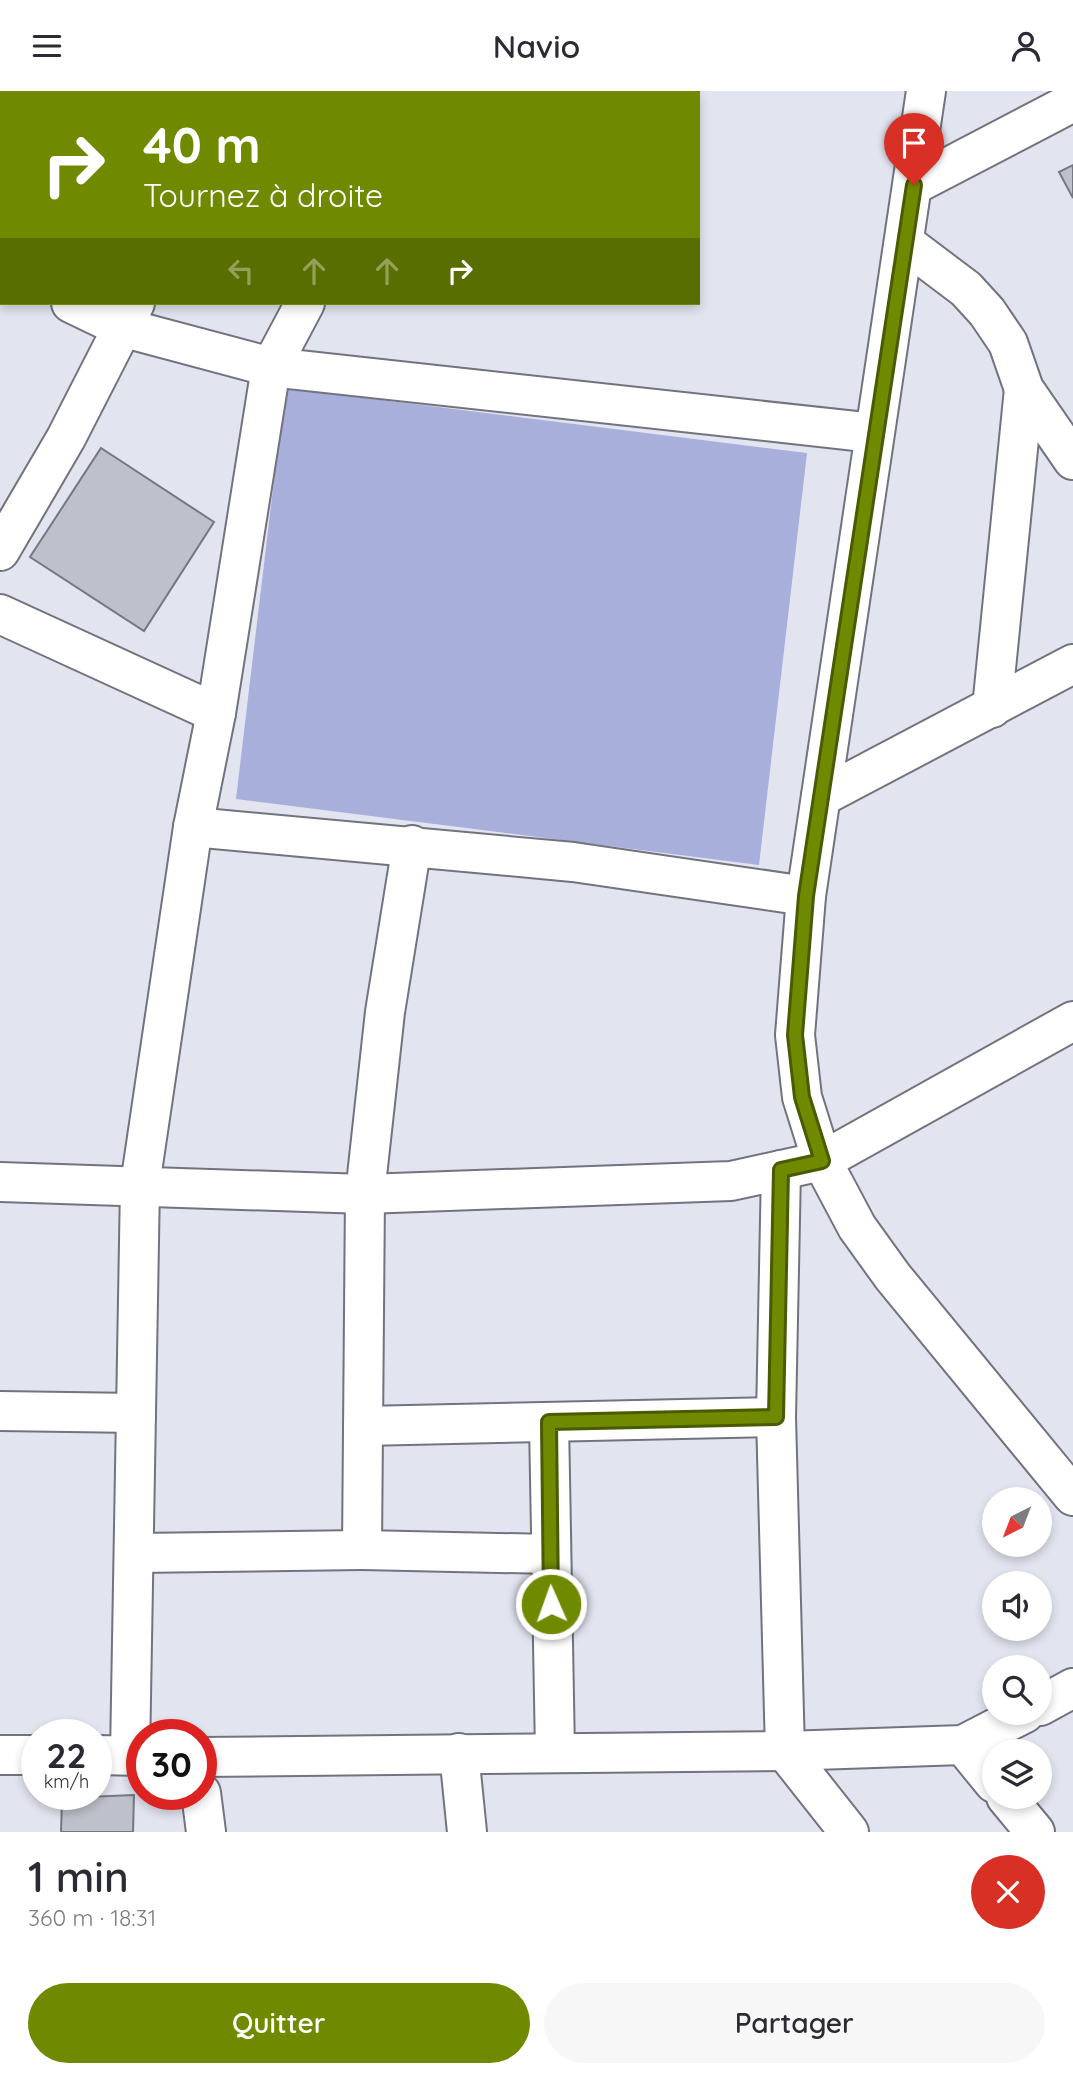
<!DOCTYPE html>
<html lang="fr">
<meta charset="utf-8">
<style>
:root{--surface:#fff;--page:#f7f7f7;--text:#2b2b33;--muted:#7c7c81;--accent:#708a00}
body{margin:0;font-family:Quicksand,sans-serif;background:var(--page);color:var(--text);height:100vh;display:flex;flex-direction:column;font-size:26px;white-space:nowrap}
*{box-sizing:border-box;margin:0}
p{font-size:23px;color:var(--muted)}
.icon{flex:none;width:38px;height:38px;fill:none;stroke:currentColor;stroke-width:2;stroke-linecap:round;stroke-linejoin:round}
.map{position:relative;height:1741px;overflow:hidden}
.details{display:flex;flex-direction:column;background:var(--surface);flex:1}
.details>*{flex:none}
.banner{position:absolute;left:0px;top:0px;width:700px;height:214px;box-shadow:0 4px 10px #0003;background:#708a00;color:#fff;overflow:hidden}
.needle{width:46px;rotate:222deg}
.buttons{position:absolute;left:982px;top:1396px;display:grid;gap:14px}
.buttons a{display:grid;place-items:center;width:70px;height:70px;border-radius:50%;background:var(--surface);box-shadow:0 4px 10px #0003;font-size:35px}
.speed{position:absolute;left:21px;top:1628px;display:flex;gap:14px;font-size:35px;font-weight:700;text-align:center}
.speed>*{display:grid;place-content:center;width:91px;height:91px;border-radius:50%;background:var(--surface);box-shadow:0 4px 10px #0003;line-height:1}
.speed small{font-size:18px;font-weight:400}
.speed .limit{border:10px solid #d22;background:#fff;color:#111}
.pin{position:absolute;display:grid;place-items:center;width:60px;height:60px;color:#fff;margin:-72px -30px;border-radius:50% 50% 50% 0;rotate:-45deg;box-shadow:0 0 7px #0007}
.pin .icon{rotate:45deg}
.me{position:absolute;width:77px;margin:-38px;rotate:358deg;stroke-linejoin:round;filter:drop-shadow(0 0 5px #0008)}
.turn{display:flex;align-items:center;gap:24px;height:147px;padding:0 28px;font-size:32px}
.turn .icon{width:91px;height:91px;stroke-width:2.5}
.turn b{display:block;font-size:49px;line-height:60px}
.lanes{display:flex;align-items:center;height:66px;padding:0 28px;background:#0003;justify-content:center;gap:35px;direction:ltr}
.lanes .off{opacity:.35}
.round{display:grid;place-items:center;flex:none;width:74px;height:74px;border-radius:37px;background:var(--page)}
.headline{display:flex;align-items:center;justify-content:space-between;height:119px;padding:0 28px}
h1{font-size:42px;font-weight:600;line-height:52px}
.primary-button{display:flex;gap:14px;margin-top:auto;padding:14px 28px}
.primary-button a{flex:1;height:80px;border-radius:42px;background:var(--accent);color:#fff;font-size:28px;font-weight:600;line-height:80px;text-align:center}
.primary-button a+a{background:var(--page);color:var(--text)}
header{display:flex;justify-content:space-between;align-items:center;height:91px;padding:0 28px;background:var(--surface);font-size:32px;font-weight:600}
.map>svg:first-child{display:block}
</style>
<header><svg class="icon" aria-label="menu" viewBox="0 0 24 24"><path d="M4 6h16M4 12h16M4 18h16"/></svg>Navio<svg class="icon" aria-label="person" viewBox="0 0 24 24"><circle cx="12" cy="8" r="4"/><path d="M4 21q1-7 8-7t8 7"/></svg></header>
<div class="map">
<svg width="1073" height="1741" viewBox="0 0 1073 1741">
<rect width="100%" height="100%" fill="#e2e4f0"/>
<polygon fill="#a7afda" points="285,297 807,362 759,774 236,708"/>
<g fill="#bec0cb" stroke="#757782" stroke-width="2">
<polygon points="0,68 2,69 0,133"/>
<polygon points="1073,74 1073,107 1059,81"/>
<polygon points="101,357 214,431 144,540 30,466"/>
<polygon points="134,1704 133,1741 61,1741 62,1707"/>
</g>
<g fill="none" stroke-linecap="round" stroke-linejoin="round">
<g stroke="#71737e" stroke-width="42">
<g id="minor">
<polyline points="253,2 254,0"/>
<polyline points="417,2 418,0"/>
<polyline points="914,94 1073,11"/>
<polyline points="905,152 966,198 987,221 1008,252 1024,298 1073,369"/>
<polyline points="0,177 2,178"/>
<polyline points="71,212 121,236 271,276 874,342"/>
<polyline points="0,460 66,347 135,212"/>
<polyline points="0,523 216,622"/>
<polyline points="992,617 1024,298"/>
<polyline points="821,706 1073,573"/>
<polyline points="193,736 573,771 806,805"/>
<polyline points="412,754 385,921 365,1103 362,1459 550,1463"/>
<polyline points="781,1079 776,1326 785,1660 849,1741"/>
<polyline points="0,1320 136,1322"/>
<polyline points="549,1331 555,1662"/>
<polyline points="363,1335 776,1326"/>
<polyline points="134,1462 362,1459"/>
<polyline points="1040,1615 1073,1597"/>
<polyline points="963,1654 994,1692"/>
<polyline points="459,1662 467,1741"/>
<polyline points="0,1664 37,1664"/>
<polyline points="96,1664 142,1665"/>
<polyline points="130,1664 140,1094 193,736 216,622 271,276 305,212"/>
<polyline points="201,1666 785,1660 963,1654 1025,1622"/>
<polyline points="201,1702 206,1741"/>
<polyline points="1006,1706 1035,1741"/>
</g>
</g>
<g stroke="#71737e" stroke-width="42">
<g id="major">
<polyline points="926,0 806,805 795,944 802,1006 822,1070 857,1136 893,1186 1073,1405"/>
<polyline points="0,1091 365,1103 731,1090 822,1070 1073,930"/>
</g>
</g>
<use href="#minor" stroke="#fff" stroke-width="38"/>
<use href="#major" stroke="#fff" stroke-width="38"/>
</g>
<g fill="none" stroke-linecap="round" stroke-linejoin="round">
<g stroke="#495a00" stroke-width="18">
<polyline id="route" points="551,1513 549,1331 776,1326 781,1079 822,1070 802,1006 795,944 806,805 914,94"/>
</g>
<use href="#route" stroke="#708a00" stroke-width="12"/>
</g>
</svg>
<div class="buttons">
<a><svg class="needle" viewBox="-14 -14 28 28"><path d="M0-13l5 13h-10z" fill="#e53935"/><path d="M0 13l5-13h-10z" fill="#7c7c81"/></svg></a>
<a><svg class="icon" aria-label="sound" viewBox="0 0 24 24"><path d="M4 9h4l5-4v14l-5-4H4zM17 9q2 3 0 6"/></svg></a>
<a><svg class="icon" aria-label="search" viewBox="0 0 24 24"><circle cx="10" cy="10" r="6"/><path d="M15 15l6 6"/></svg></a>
<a><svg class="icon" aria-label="layers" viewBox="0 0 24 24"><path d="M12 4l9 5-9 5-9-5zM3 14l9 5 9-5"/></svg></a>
</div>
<div class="speed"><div>22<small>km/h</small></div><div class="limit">30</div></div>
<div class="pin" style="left:914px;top:94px;background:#d93025"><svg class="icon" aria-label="arrive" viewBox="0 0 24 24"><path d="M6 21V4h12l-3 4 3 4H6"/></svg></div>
<svg class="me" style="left:551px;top:1513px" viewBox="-20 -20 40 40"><circle r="17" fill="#708a00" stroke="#fff" stroke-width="3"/><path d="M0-11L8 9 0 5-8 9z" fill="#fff"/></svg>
<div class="banner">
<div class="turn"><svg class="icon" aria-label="right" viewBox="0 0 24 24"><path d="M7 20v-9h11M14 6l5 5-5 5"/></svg><div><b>40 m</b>Tournez à droite</div></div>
<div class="lanes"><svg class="icon off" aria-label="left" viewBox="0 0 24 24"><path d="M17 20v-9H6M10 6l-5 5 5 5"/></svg><svg class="icon off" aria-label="ahead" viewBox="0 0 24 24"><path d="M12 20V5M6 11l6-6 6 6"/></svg><svg class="icon off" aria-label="ahead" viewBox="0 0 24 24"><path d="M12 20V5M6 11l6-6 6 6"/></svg><svg class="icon" aria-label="right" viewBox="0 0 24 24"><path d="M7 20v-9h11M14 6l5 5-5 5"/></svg></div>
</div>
</div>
<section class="details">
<div class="headline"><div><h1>1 min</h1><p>360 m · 18:31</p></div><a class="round" style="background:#d93025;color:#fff"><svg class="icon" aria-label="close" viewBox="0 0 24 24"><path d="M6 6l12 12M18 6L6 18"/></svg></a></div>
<div class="primary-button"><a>Quitter</a><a>Partager</a></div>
</section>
